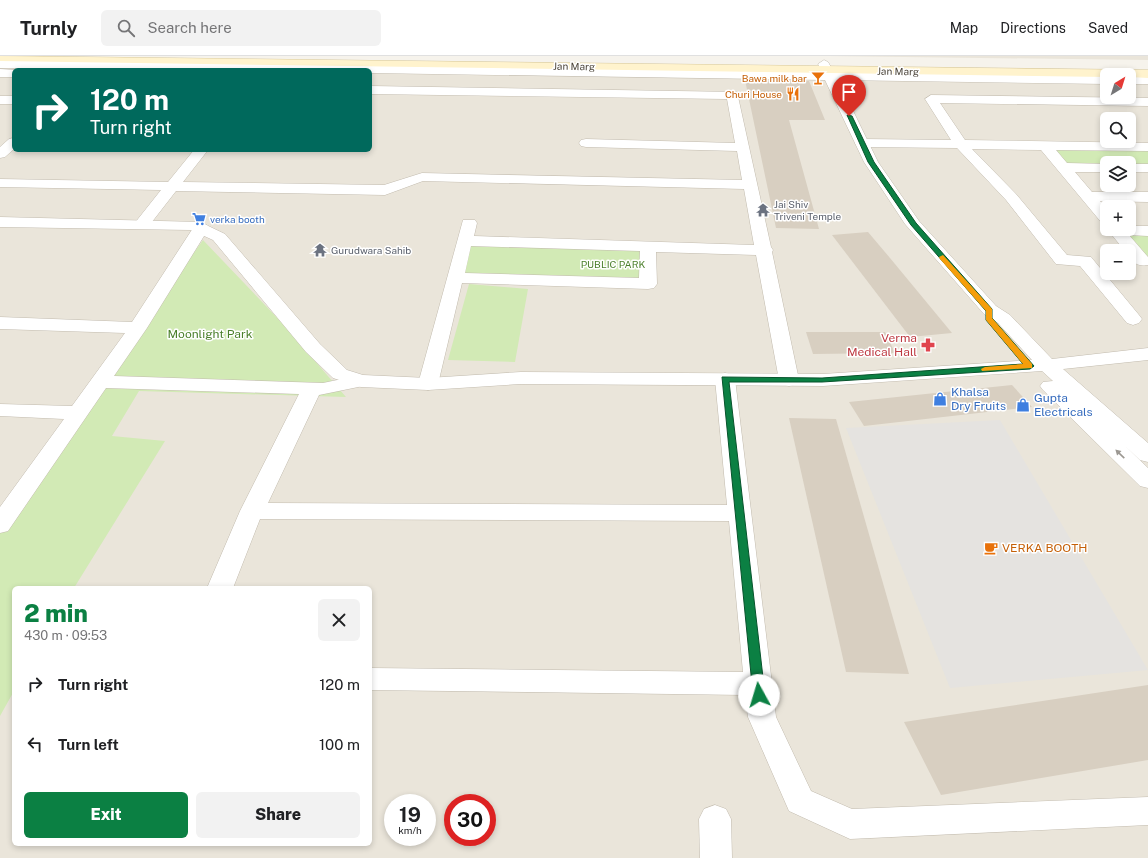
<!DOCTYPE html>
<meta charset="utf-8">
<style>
:root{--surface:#fff;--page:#f2f2f2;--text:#202124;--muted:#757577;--line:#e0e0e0;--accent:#0b8043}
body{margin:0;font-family:"Public Sans",sans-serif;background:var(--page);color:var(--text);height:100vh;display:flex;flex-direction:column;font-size:15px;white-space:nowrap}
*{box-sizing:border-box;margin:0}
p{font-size:13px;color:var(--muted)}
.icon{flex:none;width:22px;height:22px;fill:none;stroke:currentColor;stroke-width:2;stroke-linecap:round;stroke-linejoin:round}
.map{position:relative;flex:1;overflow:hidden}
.sheet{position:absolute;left:12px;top:530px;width:360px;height:260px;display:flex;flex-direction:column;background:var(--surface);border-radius:6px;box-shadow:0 2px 6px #0003}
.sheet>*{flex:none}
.top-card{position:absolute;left:12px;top:12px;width:360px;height:84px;border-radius:6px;box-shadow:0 2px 6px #0003;background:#00695c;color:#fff;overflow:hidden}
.needle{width:26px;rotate:38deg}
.controls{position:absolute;left:1100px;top:12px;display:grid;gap:8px}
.controls a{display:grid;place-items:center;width:36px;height:36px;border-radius:6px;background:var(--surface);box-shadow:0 2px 6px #0003;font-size:20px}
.speed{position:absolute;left:384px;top:738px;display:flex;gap:8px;font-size:20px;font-weight:700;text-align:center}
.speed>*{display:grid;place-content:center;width:52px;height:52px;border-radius:50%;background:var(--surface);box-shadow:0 2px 6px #0003;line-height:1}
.speed small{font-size:10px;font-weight:400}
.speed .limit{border:6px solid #d22;background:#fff;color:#111}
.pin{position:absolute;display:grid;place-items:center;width:34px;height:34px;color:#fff;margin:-41px -17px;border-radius:50% 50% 50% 0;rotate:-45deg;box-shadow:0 0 4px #0007}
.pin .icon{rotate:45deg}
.me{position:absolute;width:44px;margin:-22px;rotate:354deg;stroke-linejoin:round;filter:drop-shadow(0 0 3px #0008)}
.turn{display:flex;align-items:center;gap:14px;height:84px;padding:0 12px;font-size:18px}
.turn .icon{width:52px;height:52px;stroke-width:2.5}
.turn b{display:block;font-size:28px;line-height:34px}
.round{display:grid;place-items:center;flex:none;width:42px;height:42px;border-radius:6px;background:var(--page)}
.overview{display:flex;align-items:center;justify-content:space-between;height:68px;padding:0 12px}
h1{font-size:24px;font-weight:800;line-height:30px;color:var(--accent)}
.button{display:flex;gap:8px;margin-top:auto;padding:8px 12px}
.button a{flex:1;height:46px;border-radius:6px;background:var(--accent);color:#fff;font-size:16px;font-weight:800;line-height:46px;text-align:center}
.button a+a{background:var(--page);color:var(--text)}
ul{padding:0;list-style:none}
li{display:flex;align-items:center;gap:12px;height:60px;padding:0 12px}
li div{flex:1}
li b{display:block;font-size:15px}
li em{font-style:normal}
header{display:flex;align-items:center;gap:24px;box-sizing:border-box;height:56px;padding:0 20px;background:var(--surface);border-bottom:1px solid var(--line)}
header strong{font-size:19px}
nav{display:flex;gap:22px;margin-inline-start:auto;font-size:14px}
.search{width:280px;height:36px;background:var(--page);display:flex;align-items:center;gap:10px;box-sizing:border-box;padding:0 14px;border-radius:6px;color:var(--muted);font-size:15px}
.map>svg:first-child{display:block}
</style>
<header>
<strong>Turnly</strong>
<div class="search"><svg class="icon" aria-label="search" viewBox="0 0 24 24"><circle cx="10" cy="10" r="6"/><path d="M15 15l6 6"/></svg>Search here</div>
<nav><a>Map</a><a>Directions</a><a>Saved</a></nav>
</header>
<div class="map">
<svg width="1148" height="802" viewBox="0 0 1148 802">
<rect width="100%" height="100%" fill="#f6f3ec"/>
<g fill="#eae5da" fill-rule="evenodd">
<polygon points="828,0 1148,0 1148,4"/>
<path d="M 0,5 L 1107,23 L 1107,41 L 1129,41 L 1129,24 L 1148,24 L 1148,802 L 0,802 ZM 14,14 L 370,14 L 370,94 L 14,94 ZM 1107,63 L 1129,63 L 1129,85 L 1107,85 ZM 1107,107 L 1129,107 L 1129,129 L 1107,129 ZM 1107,151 L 1129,151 L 1129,173 L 1107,173 ZM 1107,195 L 1129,195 L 1129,217 L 1107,217 ZM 14,532 L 370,532 L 370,788 L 14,788 ZM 393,747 L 427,747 L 427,781 L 393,781 ZM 453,747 L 487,747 L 487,781 L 453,781 Z"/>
</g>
<g fill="#d2eab5">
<polygon points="1051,89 1148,90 1148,111 1129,110 1129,107 1107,107 1107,110 1068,109"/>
<polygon points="1124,177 1148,178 1148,202"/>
<polygon points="203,184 284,269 346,341 139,335 112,380 165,385 74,532 14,532 14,635 0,660 0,466"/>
<polygon points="465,185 648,191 648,228 455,222"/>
<polygon points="469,228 528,233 515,306 448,304"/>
</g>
<polygon fill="#e5e3e0" points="1000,364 1148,614 950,632 846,372"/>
<g fill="#d8cfc1">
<polygon points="745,24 809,25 825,64 789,64 819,173 776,172"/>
<polygon points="868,176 890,202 952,277 910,281 832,179"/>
<polygon points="806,276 885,276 895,297 813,298"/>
<polygon points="1012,329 1032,351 864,370 849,346"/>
<polygon points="789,362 836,363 909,618 846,616"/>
<polygon points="1148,629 1148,704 941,739 904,666"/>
</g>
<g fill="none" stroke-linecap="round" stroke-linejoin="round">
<g stroke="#c2bbae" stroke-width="1">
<g id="minor">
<polygon points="0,13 16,14 14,14 14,21 0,21"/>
<path d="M 370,30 L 737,36 L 771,191 L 773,194 L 772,196 L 799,324 L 796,328 L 789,330 L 782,328 L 779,324 L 756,199 L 656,196 L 657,228 L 654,232 L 648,233 L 462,227 L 438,328 L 435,332 L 428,334 L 421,332 L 418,328 L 463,164 L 475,164 L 477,167 L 474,180 L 754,189 L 744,133 L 423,125 L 385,139 L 176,135 L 148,171 L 136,171 L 134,168 L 161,134 L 0,131 L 0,123 L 168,126 L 194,94 L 208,94 L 183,126 L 384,129 L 422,117 L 742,124 L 737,95 L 586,91 L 581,90 L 579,87 L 581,84 L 586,83 L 735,87 L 727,43 L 370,38 ZM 471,190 L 640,195 L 639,222 L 465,217 Z"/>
<polygon points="931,39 1148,42 1148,50 940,47 965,84 1148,87 1148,95 1056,94 1067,107 1107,108 1107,116 1075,116 1092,136 1148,136 1148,146 1100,145 1107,153 1107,168 1101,166 1041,94 972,93 1016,138 1067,199 1091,201 1139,259 1142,263 1139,267 1133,269 1127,267 1080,210 1056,208 1006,144 957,92 862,91 857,90 855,87 857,84 862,83 951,84 925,43"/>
<rect x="0" y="40" width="14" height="8"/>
<polygon points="14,82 14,93 5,101 0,102 0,91 9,83"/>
<rect x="1129" y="108" width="19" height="8"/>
<polygon points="201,167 207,169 209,172 147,272 114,320 323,327 361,319 368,321 371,325 368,329 319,339 268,447 727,449 715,323 718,319 725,317 732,319 735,323 776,661 811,735 852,753 1148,741 1148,769 850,783 789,755 748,661 745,639 370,634 370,612 743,616 729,465 260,463 233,532 207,532 240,455 299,338 106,332 8,475 0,477 0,451 64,363 0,360 0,348 72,350 125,277 0,273 0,261 132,266 195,169"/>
<path d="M 1129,170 L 1148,170 L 1148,180 L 1129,179 L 1148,201 L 1148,209 C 1138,211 1129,206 1129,195 L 1125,195 L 1107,173 L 1129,173 Z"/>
<polygon points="715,749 726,753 731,763 732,802 700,802 699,763 704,753"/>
</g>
</g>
<g stroke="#c2bbae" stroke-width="1">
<g id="tertiary">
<polygon points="0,4 822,16 818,8 824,4 828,6 834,16 1107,20 1107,28 838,24 878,106 919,165 996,250 1010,259 1052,303 1148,292 1148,304 1063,313 1148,387 1148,406 1140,404 1123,388 1148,412 1148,432 1140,430 1043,334 1040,330 1043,326 1053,325 1042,315 823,330 521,328 428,334 361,331 333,322 306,296 213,184 191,174 0,171 0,161 200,166 225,178 320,288 347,314 363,319 428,322 521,316 823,318 1032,304 998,267 984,258 905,168 864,106 825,24 370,17 370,14 0,12"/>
<rect x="1129" y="20" width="19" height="8"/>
</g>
</g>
<g stroke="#d6c79b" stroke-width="1">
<polygon id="secondary" points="0,0 1148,14 1148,22 1129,21 1129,19 1107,19 1107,21 0,5"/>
</g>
<use href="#minor" fill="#fff" fill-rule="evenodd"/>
<use href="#tertiary" fill="#fff" fill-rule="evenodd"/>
<use href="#secondary" fill="#fff3cd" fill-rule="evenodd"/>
</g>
<defs><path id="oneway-solid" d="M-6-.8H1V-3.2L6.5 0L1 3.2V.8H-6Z"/></defs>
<use fill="#9c9892" href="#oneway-solid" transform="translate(1120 398) rotate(-136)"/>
<polygon fill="#0b8043" stroke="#07532c" points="847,59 852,60 874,106 916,167 992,253 992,262 1034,310 1030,313 822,326 729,326 765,639 763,643 759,644 755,643 753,639 722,321 822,322 1023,308 986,264 986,255 911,169 868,106"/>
<polygon fill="#f59e0b" points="943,199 992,253 992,262 1032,308 1032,312 982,315 981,313 985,311 1023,308 986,264 986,255 940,203 939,201"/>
<defs>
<g id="bar-bare" transform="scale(1.08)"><path d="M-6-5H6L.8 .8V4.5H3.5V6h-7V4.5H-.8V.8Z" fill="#e8710a" stroke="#fff" stroke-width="2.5" paint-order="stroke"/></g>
<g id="restaurant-bare" transform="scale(1.08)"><path d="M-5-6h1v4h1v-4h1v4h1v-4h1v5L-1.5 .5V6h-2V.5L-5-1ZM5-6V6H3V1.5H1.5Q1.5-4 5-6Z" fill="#e8710a" stroke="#fff" stroke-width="2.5" paint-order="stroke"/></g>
<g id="temple-bare" transform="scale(1.08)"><path d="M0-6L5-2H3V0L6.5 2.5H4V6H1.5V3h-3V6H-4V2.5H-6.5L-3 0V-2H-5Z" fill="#6b7280" stroke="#fff" stroke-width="2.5" paint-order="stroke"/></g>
<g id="supermarket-bare" transform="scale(1.08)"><path d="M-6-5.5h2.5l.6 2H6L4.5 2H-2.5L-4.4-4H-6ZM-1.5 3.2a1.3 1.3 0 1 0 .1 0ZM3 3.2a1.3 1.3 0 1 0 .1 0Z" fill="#3f7fe0" stroke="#fff" stroke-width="2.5" paint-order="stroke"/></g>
<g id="pharmacy-bare" transform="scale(1.08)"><path d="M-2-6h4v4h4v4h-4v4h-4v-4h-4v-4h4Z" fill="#e0444e" stroke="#fff" stroke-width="2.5" paint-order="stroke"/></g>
<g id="shop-bare" transform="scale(1.08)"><path d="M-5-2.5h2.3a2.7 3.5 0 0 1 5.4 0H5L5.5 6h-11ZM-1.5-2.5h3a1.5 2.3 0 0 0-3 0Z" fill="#3f7fe0" stroke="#fff" stroke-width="2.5" paint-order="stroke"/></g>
<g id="cafe-bare" transform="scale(1.08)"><path d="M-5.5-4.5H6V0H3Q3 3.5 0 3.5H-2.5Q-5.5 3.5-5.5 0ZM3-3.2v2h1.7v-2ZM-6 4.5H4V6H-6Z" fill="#e8710a" stroke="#fff" stroke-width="2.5" paint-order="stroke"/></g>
</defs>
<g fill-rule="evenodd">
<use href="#bar-bare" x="818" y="22"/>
<use href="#restaurant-bare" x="793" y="38"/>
<use href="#temple-bare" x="763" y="154"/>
<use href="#supermarket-bare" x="199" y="163"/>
<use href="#temple-bare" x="320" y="194"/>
<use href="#pharmacy-bare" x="928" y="289"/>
<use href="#shop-bare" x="940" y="343"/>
<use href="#shop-bare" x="1023" y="349"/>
<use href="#cafe-bare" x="991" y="492"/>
</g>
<g text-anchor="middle" stroke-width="3" stroke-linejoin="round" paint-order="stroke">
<g font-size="10" fill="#4b4439" stroke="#fff">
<text transform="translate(574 10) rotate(1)" y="4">Jan Marg</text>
<text transform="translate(898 15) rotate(1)" y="4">Jan Marg</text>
</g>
<g font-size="10" fill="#c56008" stroke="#fff" text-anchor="end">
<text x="807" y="26">Bawa milk bar</text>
<text x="782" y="42">Churi House</text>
</g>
<g font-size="10" fill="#5b616d" stroke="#fff" text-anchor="start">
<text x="774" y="152">Jai Shiv<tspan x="774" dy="12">Triveni Temple</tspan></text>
<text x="331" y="198">Gurudwara Sahib</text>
</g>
<g font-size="10" fill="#366cbe" stroke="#fff" text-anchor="start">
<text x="210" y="167">verka booth</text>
</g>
<g font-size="10" fill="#4a7f2a" stroke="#fff">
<text x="613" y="212">PUBLIC PARK</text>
</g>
<g font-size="12" fill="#4a7f2a" stroke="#fff">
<text x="210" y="282">Moonlight Park</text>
</g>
<g font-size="12" fill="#be3a42" stroke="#fff" text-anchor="end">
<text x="917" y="286">Verma<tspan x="917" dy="14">Medical Hall</tspan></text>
</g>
<g font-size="12" fill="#366cbe" stroke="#fff" text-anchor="start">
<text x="951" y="340">Khalsa<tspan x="951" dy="14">Dry Fruits</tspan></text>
<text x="1034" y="346">Gupta<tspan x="1034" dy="14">Electricals</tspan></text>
</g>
<g font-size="12" fill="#c56008" stroke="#fff" text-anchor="start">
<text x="1002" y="496">VERKA BOOTH</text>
</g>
</g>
</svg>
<div class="controls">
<a><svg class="needle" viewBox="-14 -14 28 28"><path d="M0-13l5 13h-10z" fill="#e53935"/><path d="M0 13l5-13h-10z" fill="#757577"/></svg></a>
<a><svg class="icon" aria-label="search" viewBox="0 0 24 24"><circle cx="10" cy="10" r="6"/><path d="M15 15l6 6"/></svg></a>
<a><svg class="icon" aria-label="layers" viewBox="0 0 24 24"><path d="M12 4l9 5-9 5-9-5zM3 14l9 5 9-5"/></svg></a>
<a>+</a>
<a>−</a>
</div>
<div class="speed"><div>19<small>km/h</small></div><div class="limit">30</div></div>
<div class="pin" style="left:849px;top:60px;background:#d93025"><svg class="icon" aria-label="arrive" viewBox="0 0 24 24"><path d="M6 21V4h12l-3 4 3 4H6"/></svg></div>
<svg class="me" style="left:759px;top:639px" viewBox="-20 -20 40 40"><circle r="19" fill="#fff"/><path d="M0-13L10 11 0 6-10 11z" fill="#0b8043"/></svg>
<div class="top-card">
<div class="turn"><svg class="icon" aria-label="right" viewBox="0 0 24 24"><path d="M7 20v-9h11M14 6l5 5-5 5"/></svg><div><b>120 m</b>Turn right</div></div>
</div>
<section class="sheet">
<div class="overview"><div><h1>2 min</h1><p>430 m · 09:53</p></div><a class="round"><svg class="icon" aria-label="close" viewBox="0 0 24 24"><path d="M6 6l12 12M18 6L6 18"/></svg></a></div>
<ul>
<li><svg class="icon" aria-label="right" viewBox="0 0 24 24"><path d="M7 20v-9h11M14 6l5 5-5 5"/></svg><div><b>Turn right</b></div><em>120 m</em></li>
<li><svg class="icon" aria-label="left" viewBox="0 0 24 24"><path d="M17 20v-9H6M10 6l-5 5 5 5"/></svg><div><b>Turn left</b></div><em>100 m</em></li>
</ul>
<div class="button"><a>Exit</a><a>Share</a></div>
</section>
</div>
